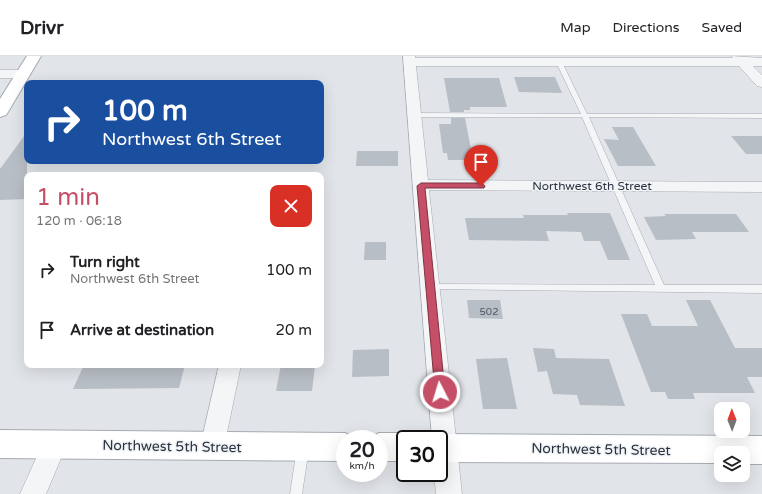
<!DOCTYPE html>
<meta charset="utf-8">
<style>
:root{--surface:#fff;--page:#f6f6f6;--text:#202124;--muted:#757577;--line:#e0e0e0;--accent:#c44f67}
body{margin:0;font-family:"Varela Round",sans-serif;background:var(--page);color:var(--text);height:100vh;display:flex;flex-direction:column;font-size:15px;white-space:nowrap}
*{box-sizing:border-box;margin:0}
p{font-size:13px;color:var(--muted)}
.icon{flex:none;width:22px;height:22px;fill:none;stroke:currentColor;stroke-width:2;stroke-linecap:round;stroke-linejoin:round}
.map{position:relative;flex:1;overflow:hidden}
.panel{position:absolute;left:24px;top:116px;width:300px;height:196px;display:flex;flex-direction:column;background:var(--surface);border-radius:8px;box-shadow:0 4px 16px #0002}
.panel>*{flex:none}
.top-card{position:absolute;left:24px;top:24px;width:300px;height:84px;border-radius:8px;box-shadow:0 4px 16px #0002;background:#1a4fa0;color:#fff;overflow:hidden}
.needle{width:26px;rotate:359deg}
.buttons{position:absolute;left:714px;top:346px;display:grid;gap:8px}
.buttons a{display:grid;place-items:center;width:36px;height:36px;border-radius:8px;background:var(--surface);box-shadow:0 4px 16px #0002;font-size:20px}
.speed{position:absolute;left:336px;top:374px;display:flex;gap:8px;font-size:20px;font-weight:700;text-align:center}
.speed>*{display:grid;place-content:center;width:52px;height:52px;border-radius:50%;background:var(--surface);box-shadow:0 4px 16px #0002;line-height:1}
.speed small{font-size:10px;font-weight:400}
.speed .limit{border:2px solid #111;border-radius:6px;background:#fff;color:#111}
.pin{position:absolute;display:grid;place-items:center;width:34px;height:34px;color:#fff;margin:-41px -17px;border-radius:50% 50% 50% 0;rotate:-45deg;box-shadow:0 0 4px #0007}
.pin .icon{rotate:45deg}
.me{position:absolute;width:44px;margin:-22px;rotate:355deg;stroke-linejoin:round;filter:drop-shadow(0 0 3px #0008)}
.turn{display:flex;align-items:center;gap:14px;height:84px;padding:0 12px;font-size:18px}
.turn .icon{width:52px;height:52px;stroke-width:2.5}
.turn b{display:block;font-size:28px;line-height:34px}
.round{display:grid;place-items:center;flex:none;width:42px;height:42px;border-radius:8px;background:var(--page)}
.overview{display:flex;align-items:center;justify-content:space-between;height:68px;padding:0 12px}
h1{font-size:24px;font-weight:600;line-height:30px;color:var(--accent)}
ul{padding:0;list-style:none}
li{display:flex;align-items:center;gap:12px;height:60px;padding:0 12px}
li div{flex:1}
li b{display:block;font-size:15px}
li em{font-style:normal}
header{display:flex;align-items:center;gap:24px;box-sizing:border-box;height:56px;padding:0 20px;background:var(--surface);border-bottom:1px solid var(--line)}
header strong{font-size:19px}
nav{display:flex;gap:22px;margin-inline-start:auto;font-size:14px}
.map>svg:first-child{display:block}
</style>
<header>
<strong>Drivr</strong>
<nav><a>Map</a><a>Directions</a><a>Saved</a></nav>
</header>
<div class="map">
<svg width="762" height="438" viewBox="0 0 762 438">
<rect width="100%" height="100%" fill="#e1e4e8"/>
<g fill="#b8bec5">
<polygon points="514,21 555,21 562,37 519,36"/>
<polygon points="444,22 499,22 507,51 470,51 470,54 464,54 464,56 450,56"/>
<polygon points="451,62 465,62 473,104 448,104 447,97 443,97 439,68 451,68"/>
<polygon points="612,71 633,71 656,110 618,110 604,83 619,84"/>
<polygon points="27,76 27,143 0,144 0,113"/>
<polygon points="731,80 762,80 762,98 746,98"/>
<polygon points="357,95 398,95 398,110 356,110"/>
<polygon points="567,157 610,157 630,204 608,204 600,185 584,185 581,176 546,175 549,185 469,184 465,162 524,162 523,159 568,159"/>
<polygon points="664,158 736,158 749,176 692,176 696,183 656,184 644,161 666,160"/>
<polygon points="365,186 386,186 386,204 364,204"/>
<polygon points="467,244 500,244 503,263 469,262"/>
<polygon points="686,244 710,244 735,292 762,292 762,321 747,321 755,337 693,337 695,343 668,343 665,336 651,336 621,258 647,258 652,270 698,270"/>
<polygon points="533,292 554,293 556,302 609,303 625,350 580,349 577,339 553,338 547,315 538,316"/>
<polygon points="389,293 389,320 352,321 353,294"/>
<polygon points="507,302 517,353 483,353 476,303"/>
<polygon points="84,309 185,309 179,332 73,333"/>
<polygon points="281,309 315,309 312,335 276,335"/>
</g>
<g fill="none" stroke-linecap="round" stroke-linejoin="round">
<g stroke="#a6abb2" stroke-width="1">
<g id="lane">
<polygon points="559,4 562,6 587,58 762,58 762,62 589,61 664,229 762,229 762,237 427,233 425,231 427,229 430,228 655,229 582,61 414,61 411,59 414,57 581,58 556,6"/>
<polygon points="303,386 307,388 309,392 302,438 290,438 297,392 299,388"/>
</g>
</g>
<g stroke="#a6abb2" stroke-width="1">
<g id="street">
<polygon points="403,0 415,0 415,2 733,2 731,0 762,2 762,10 753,10 762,19 762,31 757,30 739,10 416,10 428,124 762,126 762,136 429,134 462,438 436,438 434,417 439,417 439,383 432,383"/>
<polygon points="0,14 24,14 30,18 24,22 0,22"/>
<polygon points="219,309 241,309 224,391 221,399 212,403 203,399 200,391"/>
<polygon points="55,376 64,380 67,388 46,438 20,438 46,380"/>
</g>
</g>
<g stroke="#a6abb2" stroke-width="2">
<g id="secondary">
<polygon points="27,0 41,0 8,56 6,59 0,61 0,43"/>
<polygon points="0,374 345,377 356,383 345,383 345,405 0,402"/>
<polygon points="379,377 405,377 415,381 416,383 405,383 405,405 379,405 379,383 368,383"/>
<polygon points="439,378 762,380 762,408 743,408 743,397 721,397 721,407 439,406 439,383 429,383"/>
</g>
</g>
<use href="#lane" fill="#f3f5f7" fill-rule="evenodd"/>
<use href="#street" fill="#f3f5f7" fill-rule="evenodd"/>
<use href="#secondary" fill="#fff" fill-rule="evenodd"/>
</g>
<polygon fill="#c44f67" stroke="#7f3343" points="481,127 485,130 484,132 425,132 445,336 444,339 440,341 436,339 435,336 417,130 421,127"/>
<g text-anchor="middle" stroke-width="3" stroke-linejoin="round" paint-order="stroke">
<g font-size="10" fill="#4e5660">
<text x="489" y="259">502</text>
</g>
<g font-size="12" fill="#2a333f" stroke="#f0f3f6">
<text x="592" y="134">Northwest 6th Street</text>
</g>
<g font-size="14" fill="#2a333f" stroke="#f0f3f6">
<text transform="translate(172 390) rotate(1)" y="5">Northwest 5th Street</text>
<text transform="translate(601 393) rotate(1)" y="5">Northwest 5th Street</text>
</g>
</g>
</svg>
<div class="buttons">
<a><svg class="needle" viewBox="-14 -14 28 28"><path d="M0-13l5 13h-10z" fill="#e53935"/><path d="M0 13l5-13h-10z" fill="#757577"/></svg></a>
<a><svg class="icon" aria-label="layers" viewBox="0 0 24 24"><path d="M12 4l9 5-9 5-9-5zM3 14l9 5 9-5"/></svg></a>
</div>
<div class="speed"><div>20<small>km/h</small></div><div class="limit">30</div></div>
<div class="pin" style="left:481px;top:130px;background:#d93025"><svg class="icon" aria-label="arrive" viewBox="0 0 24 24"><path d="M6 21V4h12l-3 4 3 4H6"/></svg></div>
<svg class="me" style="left:440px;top:336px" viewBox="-20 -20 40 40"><circle r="17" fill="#c44f67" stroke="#fff" stroke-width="3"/><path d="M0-11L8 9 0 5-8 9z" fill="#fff"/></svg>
<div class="top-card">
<div class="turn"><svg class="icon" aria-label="right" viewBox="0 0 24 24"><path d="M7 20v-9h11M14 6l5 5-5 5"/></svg><div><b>100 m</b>Northwest 6th Street</div></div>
</div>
<section class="panel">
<div class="overview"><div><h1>1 min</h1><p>120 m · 06:18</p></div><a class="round" style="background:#d93025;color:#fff"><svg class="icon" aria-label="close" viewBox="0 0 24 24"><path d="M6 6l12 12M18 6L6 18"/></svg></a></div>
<ul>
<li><svg class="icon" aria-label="right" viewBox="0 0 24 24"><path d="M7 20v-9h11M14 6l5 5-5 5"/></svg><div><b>Turn right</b><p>Northwest 6th Street</p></div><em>100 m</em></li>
<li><svg class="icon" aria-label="arrive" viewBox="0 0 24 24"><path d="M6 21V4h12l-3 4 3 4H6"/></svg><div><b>Arrive at destination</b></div><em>20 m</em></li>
</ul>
</section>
</div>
